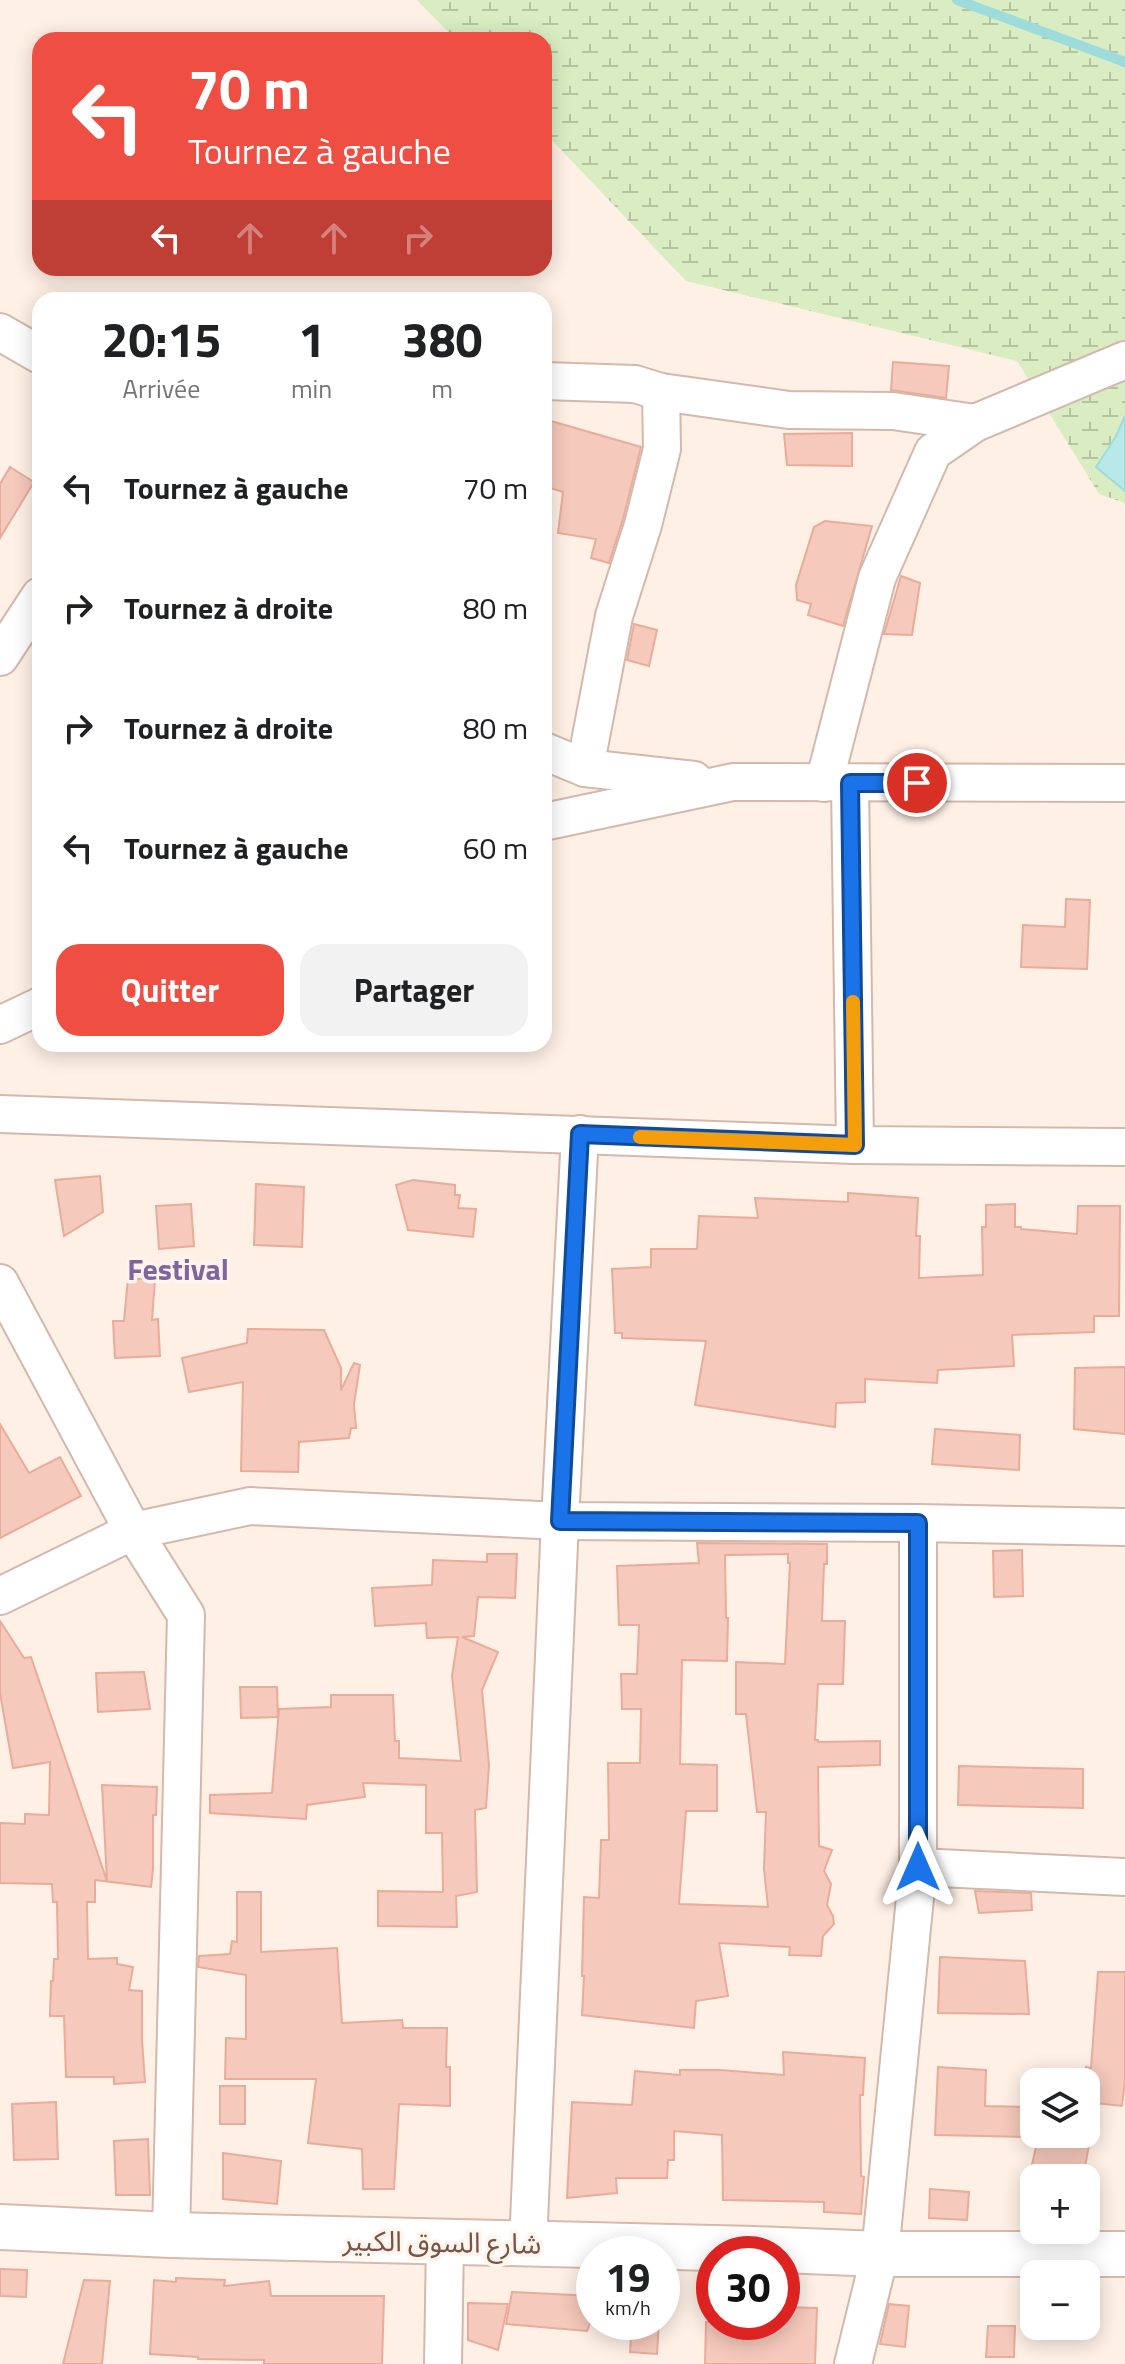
<!DOCTYPE html>
<html lang="fr">
<meta charset="utf-8">
<style>
:root{--surface:#fff;--page:#f2f2f2;--text:#202124;--muted:#757577;--accent:#ef4e43}
body{margin:0;font-family:"Titillium Web","Noto Sans Arabic",sans-serif;background:var(--page);color:var(--text);height:100vh;display:flex;flex-direction:column;font-size:30px;white-space:nowrap}
*{box-sizing:border-box;margin:0}
p{font-size:26px;color:var(--muted)}
.icon{flex:none;width:44px;height:44px;fill:none;stroke:currentColor;stroke-width:2;stroke-linecap:round;stroke-linejoin:round}
.map{position:relative;flex:1;overflow:hidden}
.drawer{position:absolute;left:32px;top:292px;width:520px;height:760px;display:flex;flex-direction:column;background:var(--surface);border-radius:24px;box-shadow:0 4px 20px #0003}
.drawer>*{flex:none}
.top-card{position:absolute;left:32px;top:32px;width:520px;height:244px;border-radius:24px;box-shadow:0 4px 20px #0003;background:#ef4e43;color:#fff;overflow:hidden}
.buttons{position:absolute;left:1020px;top:2068px;display:grid;gap:16px}
.buttons a{display:grid;place-items:center;width:80px;height:80px;border-radius:16px;background:var(--surface);box-shadow:0 4px 20px #0003;font-size:40px}
.speed{position:absolute;left:576px;top:2236px;display:flex;gap:16px;font-size:40px;font-weight:700;text-align:center}
.speed>*{display:grid;place-content:center;width:104px;height:104px;border-radius:50%;background:var(--surface);box-shadow:0 4px 20px #0003;line-height:1}
.speed small{font-size:20px;font-weight:400}
.speed .limit{border:12px solid #d22;background:#fff;color:#111}
.pin{position:absolute;display:grid;place-items:center;width:68px;height:68px;color:#fff;margin:-34px;border:4px solid #fff;border-radius:50%;box-shadow:0 2px 8px #0007}
.me{position:absolute;width:88px;margin:-44px;rotate:0deg;stroke-linejoin:round;filter:drop-shadow(0 0 6px #0008)}
.turn{display:flex;align-items:center;gap:28px;height:168px;padding:0 24px;font-size:36px}
.turn .icon{width:104px;height:104px;stroke-width:2.5}
.turn b{display:block;font-size:56px;line-height:68px}
.lanes{display:flex;align-items:center;height:76px;padding:0 24px;background:#0003;justify-content:center;gap:40px;direction:ltr}
.lanes .off{opacity:.35}
.eta{display:flex;justify-content:space-evenly;align-items:center;height:136px;text-align:center}
.eta b{font-size:48px;font-weight:700;line-height:56px}
.button{display:flex;gap:16px;margin-top:auto;padding:16px 24px}
.button a{flex:1;height:92px;border-radius:24px;background:var(--accent);color:#fff;font-size:32px;font-weight:700;line-height:92px;text-align:center}
.button a+a{background:var(--page);color:var(--text)}
ul{padding:0;list-style:none}
li{display:flex;align-items:center;gap:24px;height:120px;padding:0 24px}
li div{flex:1}
li b{display:block;font-size:30px}
li em{font-style:normal}
.map>svg:first-child{display:block}
</style>
<div class="map">
<svg width="1125" height="2364" viewBox="0 0 1125 2364">
<defs>
<pattern id="wetland-marsh" width="20" height="14" patternUnits="userSpaceOnUse" patternTransform="scale(2)"><rect width="20" height="14" fill="#daedc2"/><path d="M1 5h8M5 5V1M11 12h8M15 12V8" fill="none" stroke="#b6c3a0"/></pattern>
</defs>
<rect width="100%" height="100%" fill="#fef0e5"/>
<polygon fill="url(#wetland-marsh)" points="417,0 1125,0 1125,503 1099,494 1017,361 686,281 544,132 544,40 456,40"/>
<polygon fill="#b8e9e8" stroke="#9edcdb" stroke-width="2" points="1125,416 1125,491 1096,467 1115,438"/>
<g fill="none" stroke-linecap="round" stroke-linejoin="round">
<polyline stroke="#9edcdb" stroke-width="10" points="957,0 1125,62"/>
</g>
<g fill="#f5c9bb" stroke="#e9ac9a" stroke-width="2" fill-rule="evenodd">
<polygon points="893,362 949,366 946,398 891,390"/>
<polygon points="544,419 641,447 623,519 609,563 591,558 596,539 558,533 563,492 544,486"/>
<polygon points="852,433 852,466 787,465 784,434"/>
<polygon points="10,467 34,482 0,538 0,484"/>
<polygon points="825,521 872,526 843,626 808,615 811,604 797,600 796,585 814,527"/>
<polygon points="901,576 920,583 912,635 884,634"/>
<polygon points="634,624 657,630 649,666 627,660"/>
<polygon points="1066,899 1090,900 1087,969 1021,967 1023,925 1065,927"/>
<polygon points="100,1176 103,1212 64,1236 55,1180"/>
<polygon points="413,1180 455,1185 455,1195 460,1195 458,1208 476,1209 473,1237 408,1230 396,1185"/>
<polygon points="256,1184 304,1187 302,1247 254,1245"/>
<polygon points="848,1193 918,1198 916,1236 920,1236 919,1278 983,1275 982,1227 986,1227 986,1205 1015,1204 1015,1227 1021,1227 1021,1229 1077,1234 1078,1206 1120,1206 1119,1316 1094,1316 1094,1332 1012,1335 1014,1366 938,1370 937,1383 865,1379 865,1402 836,1403 835,1427 695,1405 706,1341 622,1338 622,1333 615,1333 612,1269 651,1267 651,1249 697,1249 699,1216 758,1218 755,1198 848,1202"/>
<polygon points="191,1204 194,1246 159,1249 156,1206"/>
<polygon points="128,1278 155,1280 152,1320 158,1319 160,1356 115,1358 113,1321 124,1321"/>
<polygon points="248,1329 324,1330 341,1368 341,1390 354,1363 360,1365 354,1404 356,1428 351,1428 349,1438 299,1442 298,1472 241,1471 243,1382 189,1392 182,1358 247,1343"/>
<polygon points="1125,1367 1125,1434 1074,1429 1075,1368"/>
<polygon points="0,1424 29,1473 60,1457 81,1496 0,1538"/>
<polygon points="935,1429 1020,1435 1019,1470 932,1464"/>
<path d="M 697,1543 L 827,1544 L 827,1564 L 824,1564 L 822,1621 L 845,1621 L 843,1684 L 818,1684 L 815,1740 L 818,1740 L 818,1742 L 880,1741 L 880,1765 L 818,1767 L 819,1846 L 832,1850 L 824,1871 L 831,1884 L 827,1905 L 833,1916 L 834,1924 L 823,1936 L 821,1956 L 789,1955 L 790,1947 L 719,1943 L 728,1996 L 696,2001 L 694,2028 L 582,2015 L 584,1976 L 582,1976 L 584,1897 L 599,1898 L 601,1840 L 609,1840 L 608,1763 L 640,1763 L 641,1709 L 622,1709 L 621,1674 L 637,1674 L 639,1625 L 619,1625 L 617,1566 L 699,1563 ZM 788,1554 L 788,1563 L 790,1563 L 785,1664 L 736,1662 L 736,1714 L 746,1714 L 757,1812 L 766,1812 L 764,1869 L 768,1907 L 679,1904 L 686,1811 L 717,1811 L 717,1765 L 680,1764 L 682,1660 L 727,1661 L 728,1618 L 726,1618 L 725,1555 Z"/>
<polygon points="1022,1550 1023,1596 994,1597 993,1551"/>
<polygon points="487,1554 517,1554 515,1598 478,1597 474,1636 462,1637 498,1652 482,1690 489,1765 486,1808 475,1810 477,1892 456,1896 457,1927 378,1926 378,1891 443,1892 442,1833 426,1833 426,1785 363,1783 365,1797 307,1805 306,1819 210,1813 210,1795 272,1793 279,1709 331,1707 331,1695 393,1695 395,1741 399,1741 399,1758 461,1761 452,1676 458,1637 427,1638 426,1623 375,1626 372,1588 432,1585 433,1560 487,1562"/>
<polygon points="0,1621 24,1658 31,1657 107,1881 102,1785 157,1787 156,1815 153,1815 153,1869 151,1887 95,1880 95,1902 87,1902 88,1959 117,1958 117,1964 133,1967 129,1990 142,1991 142,2040 145,2082 114,2084 114,2077 66,2077 64,2016 50,2016 51,1981 53,1981 54,1959 58,1959 57,1902 53,1902 52,1884 0,1883 0,1823 25,1824 25,1814 49,1815 50,1762 13,1768 0,1693"/>
<polygon points="144,1672 150,1709 98,1712 96,1673"/>
<polygon points="240,1687 277,1687 278,1717 241,1718"/>
<polygon points="959,1766 1083,1769 1083,1808 958,1805"/>
<polygon points="975,1891 1031,1893 1032,1910 979,1913"/>
<polygon points="237,1892 261,1892 261,1952 337,1948 342,2023 402,2020 403,2028 447,2028 446,2067 450,2067 450,2106 399,2104 394,2189 363,2189 362,2149 308,2143 316,2079 225,2079 226,2038 246,2039 246,1975 198,1967 199,1956 230,1954 232,1941 237,1942"/>
<polygon points="940,1957 1025,1961 1029,2014 938,2013"/>
<polygon points="1098,1972 1125,1972 1125,2082 1122,2106 1086,2102 1086,2067 1091,2068"/>
<polygon points="783,2052 865,2058 863,2095 860,2095 861,2176 864,2177 861,2214 824,2212 824,2202 723,2200 722,2135 674,2131 674,2160 668,2160 667,2178 616,2178 617,2193 567,2198 572,2102 632,2105 635,2071 680,2075 680,2070 720,2070 784,2075"/>
<polygon points="938,2067 986,2070 985,2106 1029,2107 1028,2137 935,2135"/>
<rect x="220" y="2086" width="25" height="38"/>
<polygon points="56,2102 58,2159 14,2160 12,2104"/>
<polygon points="1039,2134 1091,2134 1083,2178 1029,2178"/>
<polygon points="148,2139 150,2195 116,2195 114,2141"/>
<polygon points="223,2153 281,2161 277,2204 223,2199"/>
<polygon points="930,2189 969,2192 967,2220 929,2218"/>
<polygon points="0,2269 27,2270 26,2297 0,2296"/>
<polygon points="176,2278 225,2280 224,2286 269,2281 271,2296 384,2296 382,2364 264,2364 264,2360 198,2359 198,2357 150,2354 154,2280 176,2282"/>
<polygon points="84,2280 110,2281 102,2364 63,2364"/>
<polygon points="512,2292 594,2296 594,2312 587,2331 506,2324"/>
<polygon points="468,2303 508,2304 498,2350 468,2340"/>
<polygon points="889,2304 909,2306 905,2347 880,2344"/>
<polygon points="782,2307 817,2308 815,2364 705,2364 706,2322 782,2322"/>
<polygon points="632,2322 659,2322 657,2354 630,2352"/>
<polygon points="988,2326 1015,2326 1014,2357 986,2357"/>
</g>
<g fill="none" stroke-linecap="round" stroke-linejoin="round">
<g stroke="#d3b8ad" stroke-width="40">
<g id="street">
<polyline points="0,332 40,355"/>
<polyline points="544,381 635,384 661,392 789,410 893,411 975,423"/>
<polyline points="0,657 40,596"/>
<polyline points="544,751 585,768 694,780"/>
<polyline points="585,768 614,616 643,525 662,449 661,392"/>
<polyline points="824,783 877,578 933,452 975,423 1125,360"/>
<polyline points="850,783 855,1145"/>
<polyline points="544,822 733,782 1125,783"/>
<polyline points="0,1025 40,1006"/>
<polyline points="0,1114 855,1145 1125,1147"/>
<polyline points="0,1283 133,1531 186,1615 171,2235"/>
<polyline points="0,1596 133,1531 250,1506 560,1521 918,1523 1125,1527"/>
<polyline points="918,1867 1125,1877"/>
<polyline points="528,2244 560,1521 580,1134"/>
<polyline points="443,2364 445,2243"/>
<polyline points="853,2364 880,2254 918,1867 918,1523"/>
</g>
</g>
<g stroke="#d9b9ac" stroke-width="48">
<polyline id="secondary" points="0,2227 171,2235 754,2249 880,2254 1125,2254"/>
</g>
<use href="#street" stroke="#fff" stroke-width="36"/>
<use href="#secondary" stroke="#fff" stroke-width="44"/>
</g>
<g fill="none" stroke-linecap="round" stroke-linejoin="round">
<g stroke="#114b97" stroke-width="20">
<polyline id="route" points="917,783 850,783 855,1145 580,1134 560,1521 918,1523 918,1867"/>
</g>
<use href="#route" stroke="#1a73e8" stroke-width="14"/>
<polyline stroke="#f59e0b" stroke-width="14" points="640,1137 855,1145 853,1002"/>
</g>
<g text-anchor="middle" stroke-width="7" stroke-linejoin="round" paint-order="stroke">
<g font-size="28" fill="#795248" stroke="#fff5ed">
<text transform="translate(442 2242) rotate(1)" y="10">شارع السوق الكبير</text>
</g>
<g font-size="30" font-weight="bold" fill="#80649d" stroke="#fff5ed">
<text x="178" y="1280">Festival</text>
</g>
</g>
</svg>
<div class="buttons">
<a><svg class="icon" aria-label="layers" viewBox="0 0 24 24"><path d="M12 4l9 5-9 5-9-5zM3 14l9 5 9-5"/></svg></a>
<a>+</a>
<a>−</a>
</div>
<div class="speed"><div>19<small>km/h</small></div><div class="limit">30</div></div>
<div class="pin" style="left:917px;top:783px;background:#d93025"><svg class="icon" aria-label="arrive" viewBox="0 0 24 24"><path d="M6 21V4h12l-3 4 3 4H6"/></svg></div>
<svg class="me" style="left:918px;top:1867px" viewBox="-20 -20 40 40"><path d="M0-17L14 15 0 8-14 15z" fill="#1a73e8" stroke="#fff" stroke-width="4"/></svg>
<div class="top-card">
<div class="turn"><svg class="icon" aria-label="left" viewBox="0 0 24 24"><path d="M17 20v-9H6M10 6l-5 5 5 5"/></svg><div><b>70 m</b>Tournez à gauche</div></div>
<div class="lanes"><svg class="icon" aria-label="left" viewBox="0 0 24 24"><path d="M17 20v-9H6M10 6l-5 5 5 5"/></svg><svg class="icon off" aria-label="ahead" viewBox="0 0 24 24"><path d="M12 20V5M6 11l6-6 6 6"/></svg><svg class="icon off" aria-label="ahead" viewBox="0 0 24 24"><path d="M12 20V5M6 11l6-6 6 6"/></svg><svg class="icon off" aria-label="right" viewBox="0 0 24 24"><path d="M7 20v-9h11M14 6l5 5-5 5"/></svg></div>
</div>
<section class="drawer">
<div class="eta">
<div><b>20:15</b><p>Arrivée</p></div>
<div><b>1</b><p>min</p></div>
<div><b>380</b><p>m</p></div>
</div>
<ul>
<li><svg class="icon" aria-label="left" viewBox="0 0 24 24"><path d="M17 20v-9H6M10 6l-5 5 5 5"/></svg><div><b>Tournez à gauche</b></div><em>70 m</em></li>
<li><svg class="icon" aria-label="right" viewBox="0 0 24 24"><path d="M7 20v-9h11M14 6l5 5-5 5"/></svg><div><b>Tournez à droite</b></div><em>80 m</em></li>
<li><svg class="icon" aria-label="right" viewBox="0 0 24 24"><path d="M7 20v-9h11M14 6l5 5-5 5"/></svg><div><b>Tournez à droite</b></div><em>80 m</em></li>
<li><svg class="icon" aria-label="left" viewBox="0 0 24 24"><path d="M17 20v-9H6M10 6l-5 5 5 5"/></svg><div><b>Tournez à gauche</b></div><em>60 m</em></li>
</ul>
<div class="button"><a>Quitter</a><a>Partager</a></div>
</section>
</div>
